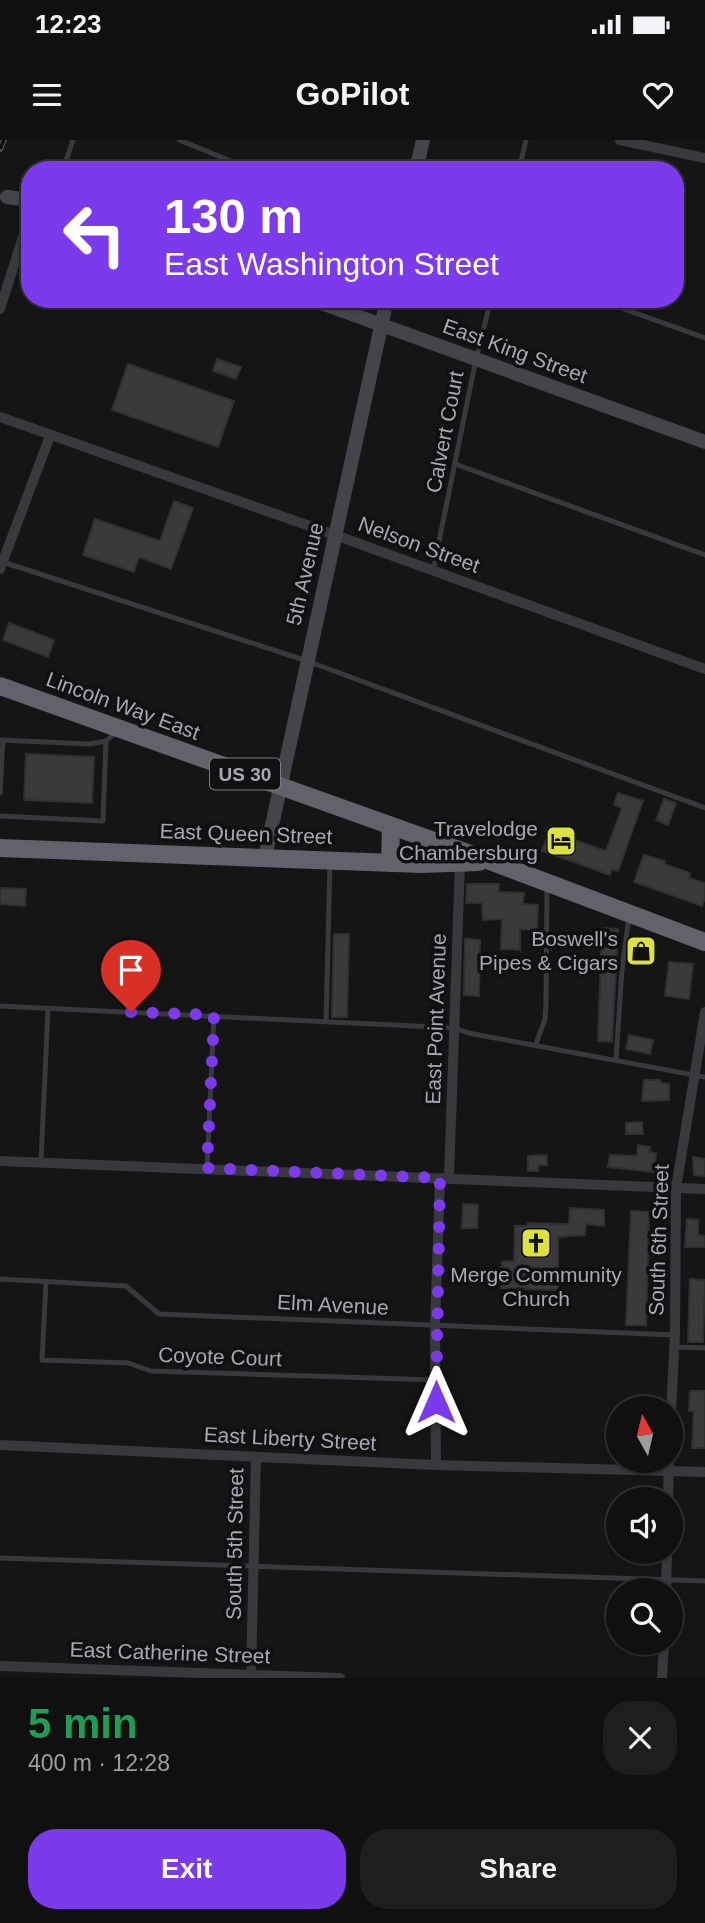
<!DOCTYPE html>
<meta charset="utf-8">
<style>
:root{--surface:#101010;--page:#1e1e1e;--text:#f1f3f6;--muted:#9c9d9f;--line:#303030;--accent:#7c3aed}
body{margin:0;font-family:Helvetica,sans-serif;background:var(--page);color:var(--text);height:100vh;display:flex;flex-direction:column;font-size:26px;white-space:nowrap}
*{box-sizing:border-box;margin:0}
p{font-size:23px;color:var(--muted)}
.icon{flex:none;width:38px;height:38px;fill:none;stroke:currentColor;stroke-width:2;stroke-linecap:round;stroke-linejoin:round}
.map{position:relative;height:1538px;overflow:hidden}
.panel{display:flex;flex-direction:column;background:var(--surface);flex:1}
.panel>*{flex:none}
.top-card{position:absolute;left:21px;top:21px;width:663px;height:147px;border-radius:28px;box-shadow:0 2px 5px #0004,0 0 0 2px var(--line);background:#7c3aed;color:#fff;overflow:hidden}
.needle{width:46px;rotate:352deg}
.buttons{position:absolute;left:606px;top:1256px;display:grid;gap:14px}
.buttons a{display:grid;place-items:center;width:77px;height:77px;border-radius:50%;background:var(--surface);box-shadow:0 2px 5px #0004,0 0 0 2px var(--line);font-size:35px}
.pin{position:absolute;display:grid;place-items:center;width:60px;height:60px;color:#fff;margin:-72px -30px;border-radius:50% 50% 50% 0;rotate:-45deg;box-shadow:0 0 7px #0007}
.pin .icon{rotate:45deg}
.me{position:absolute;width:77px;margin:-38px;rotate:0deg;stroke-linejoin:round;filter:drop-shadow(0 0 5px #0008)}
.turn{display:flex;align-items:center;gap:24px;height:147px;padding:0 28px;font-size:32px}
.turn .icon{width:91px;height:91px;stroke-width:2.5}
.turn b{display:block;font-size:49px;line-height:60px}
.round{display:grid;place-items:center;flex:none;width:74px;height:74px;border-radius:28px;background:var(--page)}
.overview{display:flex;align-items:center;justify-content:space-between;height:119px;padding:0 28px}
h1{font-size:42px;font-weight:700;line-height:52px;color:#1e9e55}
.primary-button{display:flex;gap:14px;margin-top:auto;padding:14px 28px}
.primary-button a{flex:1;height:80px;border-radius:28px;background:var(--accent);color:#fff;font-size:28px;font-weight:700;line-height:80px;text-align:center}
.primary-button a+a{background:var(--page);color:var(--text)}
.status{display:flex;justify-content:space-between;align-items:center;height:49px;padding:0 35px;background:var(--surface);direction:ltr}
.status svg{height:19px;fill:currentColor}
header{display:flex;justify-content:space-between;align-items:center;height:91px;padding:0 28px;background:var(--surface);font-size:32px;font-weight:700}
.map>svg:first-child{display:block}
</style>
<div class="status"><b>12:23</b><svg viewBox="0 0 49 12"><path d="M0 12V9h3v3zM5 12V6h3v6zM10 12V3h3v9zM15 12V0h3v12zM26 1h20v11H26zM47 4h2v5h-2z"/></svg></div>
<header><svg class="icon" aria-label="menu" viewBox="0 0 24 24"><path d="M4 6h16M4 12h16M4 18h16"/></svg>GoPilot<svg class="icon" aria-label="heart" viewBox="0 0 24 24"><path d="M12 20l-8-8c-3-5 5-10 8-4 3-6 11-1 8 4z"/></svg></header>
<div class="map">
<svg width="705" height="1538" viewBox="0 0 705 1538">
<rect width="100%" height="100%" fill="#151516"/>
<g fill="#3a3a3d" stroke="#302f32" stroke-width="2">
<polygon points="217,219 241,227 236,239 213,231"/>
<polygon points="128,224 234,261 218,307 112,270"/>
<polygon points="174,361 193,368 171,429 139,417 134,432 83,415 95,379 160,401"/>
<polygon points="9,483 54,500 48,517 3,500"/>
<polygon points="26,614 94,617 92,663 24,660"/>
<polygon points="618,653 643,661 618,731 612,729 610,735 542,711 549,691 606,711 622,668 614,665"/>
<polygon points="664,659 676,663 668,685 656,680"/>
<polygon points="644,715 665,721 664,724 690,733 689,738 705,743 705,758 702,766 634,742"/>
<polygon points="467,744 499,744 499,752 524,753 523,764 538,765 537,790 520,789 520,810 501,809 502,779 483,780 482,763 466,763"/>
<polygon points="0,748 26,749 25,766 0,764"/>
<polygon points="602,788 618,789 612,902 598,901"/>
<polygon points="334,794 349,794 347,877 332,877"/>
<polygon points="465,799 480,800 479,856 464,855"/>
<polygon points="669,822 693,824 689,859 665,856"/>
<polygon points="629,895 653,900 650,914 626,909"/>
<polygon points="644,940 660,940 661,943 669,944 669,960 642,961"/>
<polygon points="642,982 643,994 626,994 626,983"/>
<polygon points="638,1005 650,1007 649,1012 656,1013 654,1032 608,1027 610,1015 637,1016"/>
<polygon points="547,1015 547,1025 538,1025 538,1031 528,1031 528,1016"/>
<polygon points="693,1017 705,1019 705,1036 694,1035"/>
<polygon points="463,1064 478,1065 477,1088 462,1088"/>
<polygon points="570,1068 604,1070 604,1086 586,1084 585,1095 558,1097 558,1150 501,1148 502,1122 514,1121 515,1086 528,1086 528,1083 569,1084"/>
<polygon points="631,1071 649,1072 646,1185 626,1185"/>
<polygon points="687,1079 698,1080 698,1095 705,1096 705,1107 685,1107"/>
<polygon points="690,1139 705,1140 703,1202 688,1202"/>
<polygon points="690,1251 705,1251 705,1308 692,1308 694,1271 689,1271"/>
</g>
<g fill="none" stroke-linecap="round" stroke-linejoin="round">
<g stroke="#39383d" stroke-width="5">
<polyline points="179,0 253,30"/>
<polyline points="63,30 73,0"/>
<polyline points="519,30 526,0"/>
<polyline points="596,159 705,198"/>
<polyline points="455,324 705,415"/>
<polyline points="3,422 307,521 705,668"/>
<polyline points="433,431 476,219 491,159"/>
<polyline points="0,600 90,604 106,601 117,591"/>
<polyline points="0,653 3,600"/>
<polyline points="0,676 103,681 106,601"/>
<polyline points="0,866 455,888 468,893 705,937"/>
<polyline points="326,881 330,723"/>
<polyline points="536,904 545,879 546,865 547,746"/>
<polyline points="616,919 622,830 629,776"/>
<polyline points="41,1022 48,868"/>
<polyline points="207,1028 214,875"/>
<polyline points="0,1139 126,1146 159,1174 675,1195"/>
<polyline points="46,1142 42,1220 128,1223 151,1231 436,1240"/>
<polyline points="674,1207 705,1208"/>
<polyline points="0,1418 705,1441"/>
</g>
<g stroke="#39383d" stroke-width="10">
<polyline points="620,0 705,18"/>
<polyline points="0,169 30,75"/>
<polyline points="0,277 335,395 705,529"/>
<polyline points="0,429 50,296"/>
<polyline points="0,1021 705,1049"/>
<polyline points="449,1038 460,722"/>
<polyline points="670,1290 675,1195 676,1048 705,872"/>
<polyline points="0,1305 436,1325 705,1332"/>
<polyline points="436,1325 435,1186 440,1038"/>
<polyline points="668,1360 669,1321"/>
<polyline points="666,1451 667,1412"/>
<polyline points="0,1526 340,1538"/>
<polyline points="251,1535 256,1317"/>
<polyline points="662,1538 664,1503"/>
</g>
<g stroke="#45444b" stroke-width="14">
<polyline points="416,30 423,0"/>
<polyline points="7,57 30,60"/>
<polyline points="310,159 705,302"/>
<polyline points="265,717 387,159"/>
</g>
<g stroke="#63626b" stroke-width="18">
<polyline points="0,546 490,721 705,802"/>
<polyline points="0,708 421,724 479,722"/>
<polyline points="390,723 391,686"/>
</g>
<g stroke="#53525a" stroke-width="6">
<polyline id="rail" points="0,9 4,0"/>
</g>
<use href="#rail" stroke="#101011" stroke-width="3.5" stroke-dasharray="10" stroke-linecap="butt"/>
</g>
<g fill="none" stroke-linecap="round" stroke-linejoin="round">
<polyline stroke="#7c3aed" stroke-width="12" stroke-dasharray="0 21.6" points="131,872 214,875 207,1028 440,1038 436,1262"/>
</g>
<defs>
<g id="hotel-square" transform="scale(1.575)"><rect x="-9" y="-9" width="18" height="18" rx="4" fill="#dde142" stroke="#101011"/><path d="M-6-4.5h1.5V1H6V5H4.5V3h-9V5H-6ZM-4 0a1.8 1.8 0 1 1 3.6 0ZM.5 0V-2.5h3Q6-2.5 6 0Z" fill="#111"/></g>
<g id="shop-square" transform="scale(1.575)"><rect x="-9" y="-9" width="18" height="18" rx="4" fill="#dde142" stroke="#101011"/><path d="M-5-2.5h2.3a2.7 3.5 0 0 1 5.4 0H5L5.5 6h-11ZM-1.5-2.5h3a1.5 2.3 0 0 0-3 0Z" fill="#111"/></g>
<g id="church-square" transform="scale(1.575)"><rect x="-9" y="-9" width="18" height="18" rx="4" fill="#dde142" stroke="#101011"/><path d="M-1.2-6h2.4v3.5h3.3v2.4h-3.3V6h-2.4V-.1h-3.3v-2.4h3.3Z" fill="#111"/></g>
</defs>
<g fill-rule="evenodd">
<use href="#hotel-square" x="561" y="701"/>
<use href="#shop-square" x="641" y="811"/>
<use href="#church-square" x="536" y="1103"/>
</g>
<g text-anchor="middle" stroke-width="7" stroke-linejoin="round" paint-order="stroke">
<rect fill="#101011" stroke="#7a7a84" stroke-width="2" x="210" y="618.5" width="70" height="31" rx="5"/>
<g font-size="19" font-weight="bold" fill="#a8a8b5">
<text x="245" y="641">US 30</text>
</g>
<g font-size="21" fill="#a8a8b5" stroke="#101011">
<text transform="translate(515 211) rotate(20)" y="7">East King Street</text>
<text transform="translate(445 292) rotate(-79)" y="7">Calvert Court</text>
<text transform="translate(419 405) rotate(20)" y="7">Nelson Street</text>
<text transform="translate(305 434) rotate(-77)" y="7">5th Avenue</text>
<text transform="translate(123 566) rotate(20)" y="7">Lincoln Way East</text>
<text transform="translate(246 694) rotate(2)" y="7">East Queen Street</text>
<text transform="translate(436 879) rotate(-88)" y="7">East Point Avenue</text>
<text transform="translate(659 1100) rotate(-88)" y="7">South 6th Street</text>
<text transform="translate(333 1165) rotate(3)" y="7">Elm Avenue</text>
<text transform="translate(220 1217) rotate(2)" y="7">Coyote Court</text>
<text transform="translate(290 1299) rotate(3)" y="7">East Liberty Street</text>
<text transform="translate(235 1404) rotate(-89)" y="7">South 5th Street</text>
<text transform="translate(170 1513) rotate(2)" y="7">East Catherine Street</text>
</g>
<g font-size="21" fill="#a8a8b5" stroke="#101011" text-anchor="end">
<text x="538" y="696">Travelodge<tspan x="538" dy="24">Chambersburg</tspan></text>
<text x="618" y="806">Boswell's<tspan x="618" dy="24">Pipes &amp; Cigars</tspan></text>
<text x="536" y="1142" text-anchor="middle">Merge Community<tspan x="536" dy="24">Church</tspan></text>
</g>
</g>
</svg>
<div class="buttons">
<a><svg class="needle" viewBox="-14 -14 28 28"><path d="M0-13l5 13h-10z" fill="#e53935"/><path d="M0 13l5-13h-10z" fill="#9c9d9f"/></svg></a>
<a><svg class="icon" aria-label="sound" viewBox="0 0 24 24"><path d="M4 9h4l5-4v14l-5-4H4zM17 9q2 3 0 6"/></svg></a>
<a><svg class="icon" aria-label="search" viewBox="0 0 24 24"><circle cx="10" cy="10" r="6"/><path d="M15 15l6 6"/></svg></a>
</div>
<div class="pin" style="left:131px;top:872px;background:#d93025"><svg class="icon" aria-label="arrive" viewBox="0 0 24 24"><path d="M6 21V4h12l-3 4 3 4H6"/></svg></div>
<svg class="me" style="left:436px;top:1262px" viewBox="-20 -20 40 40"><path d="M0-17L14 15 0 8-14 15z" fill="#7c3aed" stroke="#fff" stroke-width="4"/></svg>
<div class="top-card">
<div class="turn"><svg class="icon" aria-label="left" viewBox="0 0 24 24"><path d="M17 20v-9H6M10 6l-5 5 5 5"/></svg><div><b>130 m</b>East Washington Street</div></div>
</div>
</div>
<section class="panel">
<div class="overview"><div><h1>5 min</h1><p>400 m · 12:28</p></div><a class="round"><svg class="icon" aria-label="close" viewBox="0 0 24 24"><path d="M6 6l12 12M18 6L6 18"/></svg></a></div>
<div class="primary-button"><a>Exit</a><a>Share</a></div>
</section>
